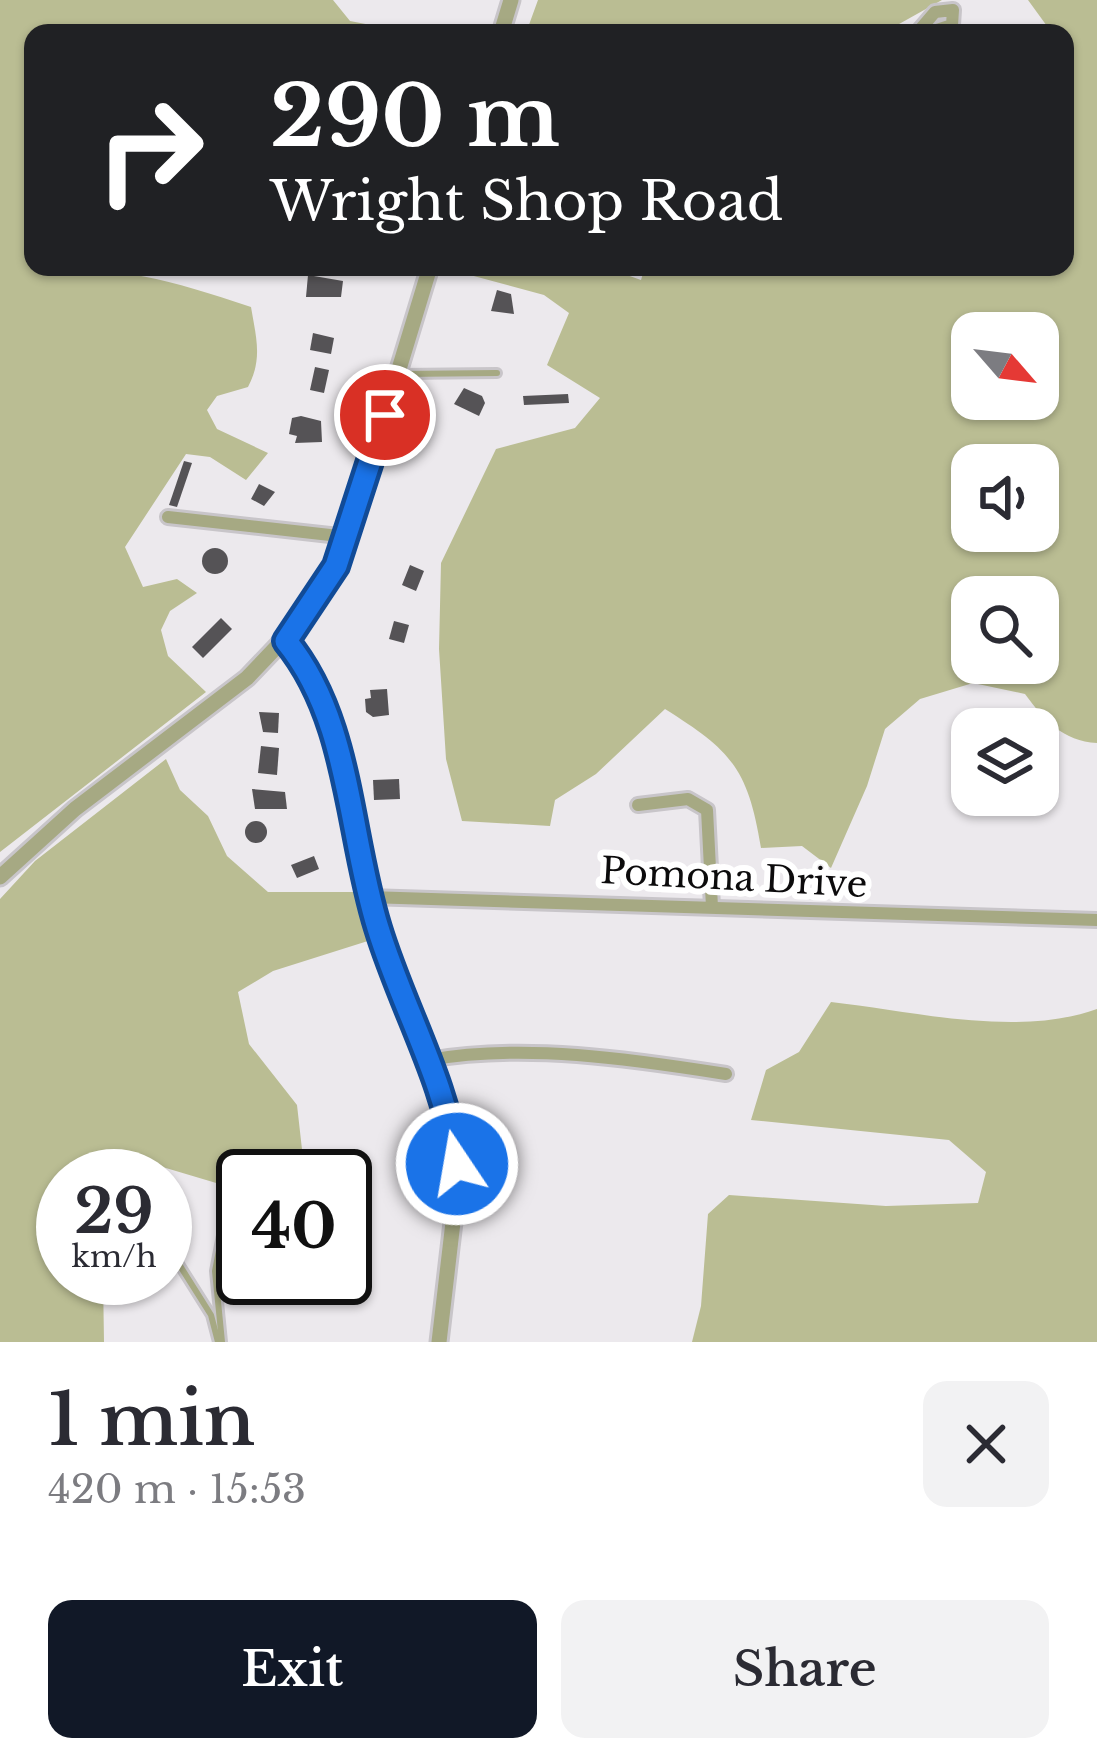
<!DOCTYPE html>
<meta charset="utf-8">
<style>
:root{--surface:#fff;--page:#f2f2f3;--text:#2b2b33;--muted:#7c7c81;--accent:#111827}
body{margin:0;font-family:"Libre Baskerville",serif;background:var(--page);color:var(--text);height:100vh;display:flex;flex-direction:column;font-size:45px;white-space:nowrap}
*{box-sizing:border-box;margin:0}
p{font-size:39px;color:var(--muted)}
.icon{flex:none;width:66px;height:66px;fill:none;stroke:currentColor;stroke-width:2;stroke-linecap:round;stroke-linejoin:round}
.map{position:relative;height:1342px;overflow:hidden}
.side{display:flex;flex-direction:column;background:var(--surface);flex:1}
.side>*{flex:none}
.banner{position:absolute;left:24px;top:24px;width:1050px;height:252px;border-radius:24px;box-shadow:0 3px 9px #0004;background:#202124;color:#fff;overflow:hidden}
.needle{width:78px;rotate:118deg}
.controls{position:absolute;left:951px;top:312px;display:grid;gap:24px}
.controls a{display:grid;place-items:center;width:108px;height:108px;border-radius:24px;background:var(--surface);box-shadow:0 3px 9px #0004;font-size:60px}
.speed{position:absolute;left:36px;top:1149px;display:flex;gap:24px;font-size:60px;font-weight:700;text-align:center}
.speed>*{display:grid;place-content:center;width:156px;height:156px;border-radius:50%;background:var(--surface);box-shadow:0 3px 9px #0004;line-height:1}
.speed small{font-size:30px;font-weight:400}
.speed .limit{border:6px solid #111;border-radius:18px;background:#fff;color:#111}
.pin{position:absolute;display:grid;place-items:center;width:102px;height:102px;color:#fff;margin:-51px;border:6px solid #fff;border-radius:50%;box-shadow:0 3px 12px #0007}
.me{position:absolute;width:132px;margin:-66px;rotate:348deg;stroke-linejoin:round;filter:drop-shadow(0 0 9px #0008)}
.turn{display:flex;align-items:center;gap:42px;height:252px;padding:0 48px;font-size:54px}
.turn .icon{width:156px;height:156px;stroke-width:2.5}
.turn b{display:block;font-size:84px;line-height:102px}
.round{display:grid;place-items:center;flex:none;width:126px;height:126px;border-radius:24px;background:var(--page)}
.head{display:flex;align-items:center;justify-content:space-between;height:204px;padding:0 48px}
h1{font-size:72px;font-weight:600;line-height:90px}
.primary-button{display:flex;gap:24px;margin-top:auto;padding:24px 48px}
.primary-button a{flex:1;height:138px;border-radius:24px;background:var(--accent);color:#fff;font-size:48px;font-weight:600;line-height:138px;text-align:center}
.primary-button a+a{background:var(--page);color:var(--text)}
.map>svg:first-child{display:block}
</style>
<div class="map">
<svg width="1097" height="1342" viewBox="0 0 1097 1342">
<rect width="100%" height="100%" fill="#ece9ed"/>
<g fill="#babd93" fill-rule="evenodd">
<path d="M 0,0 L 333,0 L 350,21 L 412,33 L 33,33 L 33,267 C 121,267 168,279 251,307 C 256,337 263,359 248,387 L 217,396 L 207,410 L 217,429 L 268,453 L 246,480 L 210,457 L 186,454 L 125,547 L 143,587 L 177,579 L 197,593 L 170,611 L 161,630 L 168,656 L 206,692 L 0,852 Z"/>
<polygon points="538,0 942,0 883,33 779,33 764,25 752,33 526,33"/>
<path d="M 1028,0 L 1097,0 L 1097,743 C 1063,741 1044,720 1025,694 L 973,683 L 920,699 L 885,729 L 867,786 L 831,868 L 802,846 L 761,848 C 748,769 732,751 665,709 L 596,774 L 555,800 L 550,826 L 462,821 L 446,759 L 439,649 L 441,563 L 496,449 L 575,428 L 600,398 L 547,365 L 569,313 L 544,295 L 470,275 L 471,267 L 604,267 L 641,280 L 645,267 L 1065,267 L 1065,33 L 1052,33 ZM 1038,333 L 1038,399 L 972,399 L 972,333 ZM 1038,465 L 1038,531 L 972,531 L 972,465 ZM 1038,597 L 1038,663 L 972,663 L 972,597 Z"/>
<polygon points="166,759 180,790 208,816 227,856 268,892 358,892 371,940 273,971 238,992 249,1044 297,1105 305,1176 243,1176 243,1191 129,1157 117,1176 63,1176 63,1278 103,1278 104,1342 0,1342 0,899 35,861"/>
<path d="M 831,1002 C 913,1011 1017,1038 1097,1009 L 1097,1342 L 692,1342 L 701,1306 L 708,1214 L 729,1195 L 886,1206 L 978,1203 L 986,1172 L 949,1140 L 751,1120 L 766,1070 L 799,1052 Z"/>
<polygon points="345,1212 368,1224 365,1253 345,1259"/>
</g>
<g fill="#555356">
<polygon points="308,275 343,281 341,297 306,297"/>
<polygon points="497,290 511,294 514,314 491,311"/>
<polygon points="313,333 334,338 331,354 310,350"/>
<polygon points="315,367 329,370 324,393 310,390"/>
<polygon points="464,388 482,396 485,403 479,416 454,404"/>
<polygon points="568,394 569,403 524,405 523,396"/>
<polygon points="301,416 321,421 322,442 295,443 297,436 289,434 292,418"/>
<polygon points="184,461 192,463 177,507 169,505"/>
<polygon points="259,484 275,492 264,506 251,499"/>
<circle cx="215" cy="561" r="13"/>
<polygon points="410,565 424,571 416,591 402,585"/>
<polygon points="221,618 232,629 203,658 192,647"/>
<polygon points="394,621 409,625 404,643 389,639"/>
<polygon points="387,689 389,715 373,717 366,712 365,699 371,698 370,690"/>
<polygon points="259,712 279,713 278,733 263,732"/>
<polygon points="261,746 279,748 277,775 258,773"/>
<polygon points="399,779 400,799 374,800 373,780"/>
<polygon points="252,789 285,792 287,809 255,809"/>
<circle cx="256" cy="832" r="11"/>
<polygon points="314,856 319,869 297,878 291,865"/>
</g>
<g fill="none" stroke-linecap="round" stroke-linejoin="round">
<g stroke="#c8c5c9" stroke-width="12">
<g id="service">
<polyline points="401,374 497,373"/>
<polyline points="165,1242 211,1315 218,1342"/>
<polyline points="222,1342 215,1271 226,1215"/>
</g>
</g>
<g stroke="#c8c5c9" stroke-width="18">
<g id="minor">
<polyline points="917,33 935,12 953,10 952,25 928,33"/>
<polyline points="168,517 348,537"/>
<polyline points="638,805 688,799 707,810 712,907"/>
<polyline points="368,897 1097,920"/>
<path d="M 429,1060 C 523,1043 631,1059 726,1074"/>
</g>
</g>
<g stroke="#c8c5c9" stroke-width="21">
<g id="tertiary">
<polyline points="501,33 511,0"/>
<polyline points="286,641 326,705 368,897 453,1135 457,1188 439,1342"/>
<polyline points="0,877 75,809 247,678 306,616 348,537 430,267"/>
</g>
</g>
<use href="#service" stroke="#a6a983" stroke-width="6"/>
<use href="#minor" stroke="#a6a983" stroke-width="12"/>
<use href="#tertiary" stroke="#a6a983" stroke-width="15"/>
</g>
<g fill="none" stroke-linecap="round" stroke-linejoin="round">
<g stroke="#114b97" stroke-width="30">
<path id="route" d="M 385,415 L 336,566 L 286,641 C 351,720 348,833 378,928 C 402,1007 446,1081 457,1164"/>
</g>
<use href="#route" stroke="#1a73e8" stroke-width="21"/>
</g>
<g text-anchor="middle" stroke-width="12" stroke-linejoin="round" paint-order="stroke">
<g font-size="36" fill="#0c0b0c" stroke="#fff">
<text transform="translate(734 877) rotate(3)" y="13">Pomona Drive</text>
</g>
</g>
</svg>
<div class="controls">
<a><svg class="needle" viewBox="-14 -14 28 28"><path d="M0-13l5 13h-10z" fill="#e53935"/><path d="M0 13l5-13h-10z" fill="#7c7c81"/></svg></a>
<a><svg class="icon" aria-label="sound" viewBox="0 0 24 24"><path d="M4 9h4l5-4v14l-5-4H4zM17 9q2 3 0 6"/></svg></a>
<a><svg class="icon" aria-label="search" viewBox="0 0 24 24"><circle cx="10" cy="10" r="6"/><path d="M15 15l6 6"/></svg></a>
<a><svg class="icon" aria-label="layers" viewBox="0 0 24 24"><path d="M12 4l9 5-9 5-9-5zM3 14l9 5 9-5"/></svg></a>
</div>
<div class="speed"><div>29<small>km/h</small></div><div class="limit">40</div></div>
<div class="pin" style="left:385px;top:415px;background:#d93025"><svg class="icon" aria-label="arrive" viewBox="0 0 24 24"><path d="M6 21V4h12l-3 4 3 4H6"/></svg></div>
<svg class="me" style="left:457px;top:1164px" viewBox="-20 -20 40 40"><circle r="17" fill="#1a73e8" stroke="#fff" stroke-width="3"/><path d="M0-11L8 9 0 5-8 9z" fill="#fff"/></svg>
<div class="banner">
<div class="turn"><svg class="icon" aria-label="right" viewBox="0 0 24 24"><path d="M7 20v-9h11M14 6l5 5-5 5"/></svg><div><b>290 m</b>Wright Shop Road</div></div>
</div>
</div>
<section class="side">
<div class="head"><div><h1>1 min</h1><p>420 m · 15:53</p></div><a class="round"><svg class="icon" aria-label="close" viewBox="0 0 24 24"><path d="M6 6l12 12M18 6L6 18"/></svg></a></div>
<div class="primary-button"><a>Exit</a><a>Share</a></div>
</section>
